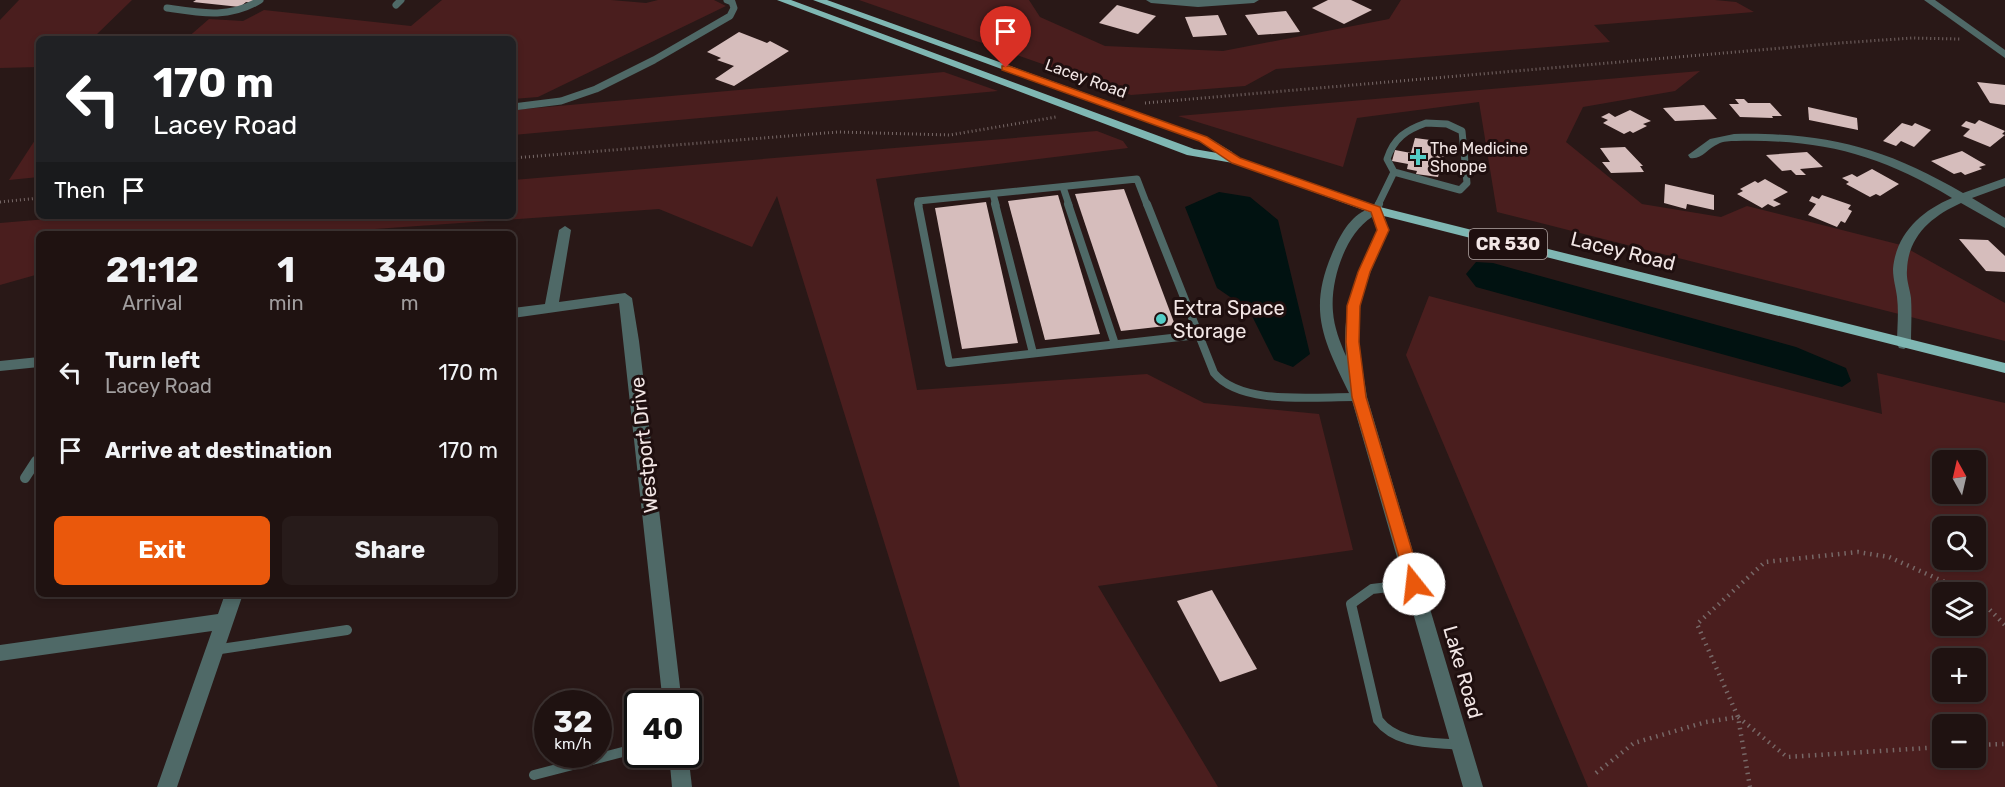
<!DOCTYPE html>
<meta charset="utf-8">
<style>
:root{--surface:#1f1211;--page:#271b1a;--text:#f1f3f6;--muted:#a19e9f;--line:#3c3231;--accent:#ea580c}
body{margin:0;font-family:Rubik,sans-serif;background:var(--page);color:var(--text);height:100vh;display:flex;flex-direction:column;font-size:22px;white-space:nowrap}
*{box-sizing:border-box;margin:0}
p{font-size:20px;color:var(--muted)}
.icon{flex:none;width:33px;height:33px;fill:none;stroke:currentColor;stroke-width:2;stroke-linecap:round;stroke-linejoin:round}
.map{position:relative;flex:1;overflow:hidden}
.panel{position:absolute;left:36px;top:231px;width:480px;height:366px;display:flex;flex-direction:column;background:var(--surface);border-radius:9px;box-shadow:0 3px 9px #0003,0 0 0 2px var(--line)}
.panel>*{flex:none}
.guide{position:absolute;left:36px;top:36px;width:480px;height:183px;border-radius:9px;box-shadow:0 3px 9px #0003,0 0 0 2px var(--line);background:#202124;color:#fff;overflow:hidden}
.needle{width:39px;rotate:352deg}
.buttons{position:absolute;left:1932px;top:450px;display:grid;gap:12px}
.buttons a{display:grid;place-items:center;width:54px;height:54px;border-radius:9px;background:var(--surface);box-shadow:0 3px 9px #0003,0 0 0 2px var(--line);font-size:30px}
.speed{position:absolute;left:534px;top:690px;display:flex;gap:12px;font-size:30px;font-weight:700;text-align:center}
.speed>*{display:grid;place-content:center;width:78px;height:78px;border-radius:50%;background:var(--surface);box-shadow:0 3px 9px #0003,0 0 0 2px var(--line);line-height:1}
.speed small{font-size:15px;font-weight:400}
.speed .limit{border:3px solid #111;border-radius:9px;background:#fff;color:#111}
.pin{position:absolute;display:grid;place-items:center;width:51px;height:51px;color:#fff;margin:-62px -26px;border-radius:50% 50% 50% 0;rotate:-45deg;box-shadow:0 0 6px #0007}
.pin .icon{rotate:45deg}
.me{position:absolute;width:66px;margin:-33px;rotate:344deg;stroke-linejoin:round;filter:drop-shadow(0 0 4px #0008)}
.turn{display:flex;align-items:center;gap:21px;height:126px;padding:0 18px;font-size:27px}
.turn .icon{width:78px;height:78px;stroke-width:2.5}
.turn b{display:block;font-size:42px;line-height:51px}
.then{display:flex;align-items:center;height:57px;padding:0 18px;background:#0003;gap:12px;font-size:22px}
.eta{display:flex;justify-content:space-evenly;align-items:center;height:102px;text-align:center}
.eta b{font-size:36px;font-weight:700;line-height:42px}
.action{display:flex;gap:12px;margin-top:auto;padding:12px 18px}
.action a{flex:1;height:69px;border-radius:9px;background:var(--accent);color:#fff;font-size:24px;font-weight:700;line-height:69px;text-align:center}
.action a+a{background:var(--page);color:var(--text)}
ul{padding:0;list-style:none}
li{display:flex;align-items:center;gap:18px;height:78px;padding:0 18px}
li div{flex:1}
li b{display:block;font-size:22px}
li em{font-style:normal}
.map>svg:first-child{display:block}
</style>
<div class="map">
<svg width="2005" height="787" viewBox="0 0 2005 787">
<rect width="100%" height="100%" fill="#291817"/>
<g fill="#4a1e1e" fill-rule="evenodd">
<polygon points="19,0 132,0 95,36 127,39 39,39 39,67 0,68 0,20"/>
<polygon points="442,0 611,0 646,3 658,0 714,0 726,6 538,97 513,99 513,39 186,39 209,19 243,21 264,10 411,26"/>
<polygon points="859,0 1029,0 1040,17 1105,46 1223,51 1389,19 1401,0 1715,0 1736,2 1754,12 1594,25 1610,42 1276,69 1245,86 1131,95"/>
<polygon points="1700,71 1675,91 1583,107 1566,142 1642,204 1721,217 1747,206 1901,245 2005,303 2005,341 1497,212 1479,102 1357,118 1343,167 1178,116"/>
<polygon points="944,72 998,91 513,135 513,110"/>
<polygon points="1097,131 1123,141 1128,148 876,179 917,390 1147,374 1204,403 1319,414 1353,550 1098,586 1218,787 960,787 777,196 752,247 659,209 304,234 39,234 39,274 0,285 0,223 83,216 513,216 513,180"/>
<polygon points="39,134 39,177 9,180"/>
<path d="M 1429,296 L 1882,414 L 1877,373 L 2005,403 L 2005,787 L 1588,787 L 1406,355 ZM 1942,460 L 1976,460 L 1976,494 L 1942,494 ZM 1942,526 L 1976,526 L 1976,560 L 1942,560 ZM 1976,592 L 1976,626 L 1942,626 L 1942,592 ZM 1976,658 L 1976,692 L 1942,692 L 1942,658 ZM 1942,724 L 1976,724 L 1976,758 L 1942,758 Z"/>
</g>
<g fill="#011211">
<polygon points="1219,192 1250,197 1278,220 1310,354 1293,367 1274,360 1249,310 1217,288 1185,207"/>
<polygon points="1476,262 1493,263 1796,347 1846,368 1851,381 1842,387 1476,287 1466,274"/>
</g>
<g fill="#d6bdbc">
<polygon points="196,0 258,0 254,3 246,2 240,7 193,2"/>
<polygon points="1328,0 1351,0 1372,10 1344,24 1312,8"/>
<polygon points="1117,5 1156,16 1138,34 1099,23"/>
<polygon points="1286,11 1300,32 1258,35 1245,15"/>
<polygon points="1218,15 1227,35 1193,37 1185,17"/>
<polygon points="739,32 767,43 770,41 789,51 734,86 715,79 734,66 717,60 721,58 707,52"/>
<polygon points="1977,82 2005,85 2005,105 1990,103"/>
<polygon points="1735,99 1744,99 1748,103 1770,103 1782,116 1772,116 1773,118 1740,117 1729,104 1739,104"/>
<polygon points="1704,105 1717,119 1675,121 1663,108"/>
<polygon points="1808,107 1857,118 1858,130 1809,120"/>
<polygon points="1630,110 1651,121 1643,124 1647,126 1633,133 1630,131 1624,134 1603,123 1608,120 1601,117 1609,113 1615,117"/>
<polygon points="1979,120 2005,131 2002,134 2005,135 1990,147 1963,136 1970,129 1961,126 1966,121 1975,124"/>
<polygon points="1902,123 1912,126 1915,123 1931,130 1914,147 1901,141 1896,146 1883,141"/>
<polygon points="1415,138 1438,141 1437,144 1446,146 1438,177 1416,174 1417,171 1407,169 1408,164 1392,161 1395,150 1411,153"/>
<polygon points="1625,147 1643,166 1640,166 1644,172 1611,173 1602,162 1610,162 1600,148"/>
<polygon points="1962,151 1986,165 1979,167 1982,169 1965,175 1961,172 1954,174 1931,161"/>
<polygon points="1807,152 1823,167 1800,169 1806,175 1796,175 1791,170 1782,171 1766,155"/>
<polygon points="1872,169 1899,184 1880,196 1876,194 1870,197 1846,184 1849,182 1842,178 1852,174 1857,177"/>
<polygon points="1765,179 1788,192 1773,200 1781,204 1774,207 1768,204 1762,208 1737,194 1743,191 1740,189 1755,181 1758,183"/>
<polygon points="1665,184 1714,195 1714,210 1687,204 1686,209 1664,203"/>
<polygon points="1124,189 1175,325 1121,331 1075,194"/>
<polygon points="1058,195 1100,334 1045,340 1008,201"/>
<polygon points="1822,195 1851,205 1848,209 1852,211 1845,223 1841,221 1837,227 1808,215 1816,204 1809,201 1812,196 1819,199"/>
<polygon points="986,202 1018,343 962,349 935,208"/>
<polygon points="1959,239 1988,240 2005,256 2005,272 1986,271"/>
<polygon points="1212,590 1257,669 1220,682 1177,601"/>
</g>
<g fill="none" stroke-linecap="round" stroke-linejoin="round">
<g stroke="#776867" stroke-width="3" stroke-dasharray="1 3" stroke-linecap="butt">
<polyline points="1145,103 1840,43 1912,38 1960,39"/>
<polyline points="513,158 838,132 950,135 1056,117"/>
<polyline points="0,202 39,198"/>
</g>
<g stroke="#776867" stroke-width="4.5" stroke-dasharray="1.5 5" stroke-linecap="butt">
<polyline points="1976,596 2005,625"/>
<polyline points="1976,745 2005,744"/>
<polyline points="1596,773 1634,743 1706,722 1738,717 1787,757 1942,747"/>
<polyline points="1750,787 1738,717 1697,624 1765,562 1858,552 1889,557 1967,592"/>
</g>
<g stroke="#4f6967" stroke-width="7">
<polyline points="396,5 401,0"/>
<path d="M 167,8 C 200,13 230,19 260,0"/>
<polyline points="513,107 561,101 596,89 654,60 730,16 734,8 732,2 727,0"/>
<path d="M 1426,123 L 1447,124 L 1462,131 L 1467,183 L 1460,190 L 1394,172 L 1387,159 C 1394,138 1406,130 1426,123 Z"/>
<polyline points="1063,187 1069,205"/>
<polyline points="993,194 996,205"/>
<polyline points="919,205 918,201 1137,179 1147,205"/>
<polyline points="1378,205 1394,172"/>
</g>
<g stroke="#4f6967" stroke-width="8">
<polyline points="918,204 949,363 1198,335"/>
<polyline points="995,204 1033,353"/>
<polyline points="1068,204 1115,344"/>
<path d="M 1147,204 L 1214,373 C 1242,407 1319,396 1359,397"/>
<polyline points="1376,210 1379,204"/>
<polyline points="35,463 39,456"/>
</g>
<g stroke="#4f6967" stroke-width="10">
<polyline points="25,478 36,461"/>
<path d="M 1414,584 L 1372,589 L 1351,604 L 1378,720 C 1397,745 1432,742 1461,745"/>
<polyline points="214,650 347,630"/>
<polyline points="534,775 638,748"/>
</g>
<g fill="#4f6967" fill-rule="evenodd">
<polygon points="1146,0 1259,0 1254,3 1198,7 1151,3"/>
<polygon points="1924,0 1935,0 2005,50 2005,58"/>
<path d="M 1734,134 C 1825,132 1884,147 1963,193 L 2005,178 L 2005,186 L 1972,198 L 2005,218 L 2005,228 L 1961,203 C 1932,216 1908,236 1907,270 C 1906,280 1910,289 1911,298 C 1912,313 1911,329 1911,344 L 1904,349 L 1899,348 L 1897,344 C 1897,328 1899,313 1897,297 C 1896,288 1893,279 1893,269 C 1896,234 1921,211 1952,198 C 1879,154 1821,139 1736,141 C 1730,141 1723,141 1718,144 C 1708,148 1702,160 1690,158 L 1688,155 L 1710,139 Z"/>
<polygon points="565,226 571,230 559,302 625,293 632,298 639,341 682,704 663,704 619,303 513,318 513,308 545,304 559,230"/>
<polygon points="39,357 39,367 0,371 0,361"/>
<polygon points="225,594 243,594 177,787 157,787 212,631 0,661 0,645 218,614"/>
<polygon points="669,754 688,753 692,787 672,787"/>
</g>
<path fill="#4f6967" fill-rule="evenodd" d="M 1376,206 L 1382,210 L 1389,230 C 1377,258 1361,287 1359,318 C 1357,344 1363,371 1367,397 L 1483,787 L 1463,787 L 1351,397 C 1323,339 1306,310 1335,247 C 1344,228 1354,212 1376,206 ZM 1372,217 L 1377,230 C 1357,272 1341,309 1346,356 C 1340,342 1334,327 1333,312 C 1330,281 1345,234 1372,217 Z"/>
<polygon fill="#7fb7b3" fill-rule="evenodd" points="777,0 791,0 1194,149 1217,153 1199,141 813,0 827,0 1207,137 1232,152 1233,156 1380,207 2005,363 2005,373 1372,213 1233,163 1187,155"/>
</g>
<polygon fill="#ea580c" stroke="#983908" stroke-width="1.5" points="1002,66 1009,66 1207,137 1240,158 1380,207 1389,230 1370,272 1360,306 1359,342 1366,397 1422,584 1420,589 1414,591 1409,589 1407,584 1352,397 1346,342 1347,306 1358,272 1377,230 1371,212 1232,163 1199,141 1002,70"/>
<g fill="#54cdc7" stroke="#1f0f0f" stroke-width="2">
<path d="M1415 148h6v6h6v6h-6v6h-6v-6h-6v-6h6z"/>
<circle cx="1161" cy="319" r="6"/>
</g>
<g text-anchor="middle" stroke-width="6" stroke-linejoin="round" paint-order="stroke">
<g font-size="16" fill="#f2e6e5" stroke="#1f0f0f">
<text transform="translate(1086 78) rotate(20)" y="6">Lacey Road</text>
</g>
<g font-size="16" fill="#f2e6e5" stroke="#1f0f0f" text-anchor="start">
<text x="1430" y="154">The Medicine<tspan x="1430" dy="18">Shoppe</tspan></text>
</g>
<rect fill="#1f0f0f" stroke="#b3a6a5" stroke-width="1.5" x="1469" y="229" width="78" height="30" rx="4.5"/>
<g font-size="18" font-weight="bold" fill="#f2e6e5">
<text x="1508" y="250">CR 530</text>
</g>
<g font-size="20" fill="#f2e6e5" stroke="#1f0f0f">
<text transform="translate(1623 251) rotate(14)" y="7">Lacey Road</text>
<text transform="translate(644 445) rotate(-96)" y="7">Westport Drive</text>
<text transform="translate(1463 672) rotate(74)" y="7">Lake Road</text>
</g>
<g font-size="20" fill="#f2e6e5" stroke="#1f0f0f" text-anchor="start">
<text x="1173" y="315">Extra Space<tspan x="1173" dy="23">Storage</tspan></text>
</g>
</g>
</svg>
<div class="buttons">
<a><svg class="needle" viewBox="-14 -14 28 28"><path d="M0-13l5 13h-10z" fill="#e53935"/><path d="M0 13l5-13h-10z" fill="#a19e9f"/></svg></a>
<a><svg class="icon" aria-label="search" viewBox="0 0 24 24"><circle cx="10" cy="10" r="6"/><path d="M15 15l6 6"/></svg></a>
<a><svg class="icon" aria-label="layers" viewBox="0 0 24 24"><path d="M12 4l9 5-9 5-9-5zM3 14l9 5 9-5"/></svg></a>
<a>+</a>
<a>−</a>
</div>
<div class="speed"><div>32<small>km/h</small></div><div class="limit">40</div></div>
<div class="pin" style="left:1006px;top:68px;background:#d93025"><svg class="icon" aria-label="arrive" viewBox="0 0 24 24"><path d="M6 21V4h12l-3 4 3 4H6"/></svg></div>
<svg class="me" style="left:1414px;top:584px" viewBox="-20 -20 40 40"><circle r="19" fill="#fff"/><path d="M0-13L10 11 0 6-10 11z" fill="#ea580c"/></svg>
<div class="guide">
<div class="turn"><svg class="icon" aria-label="left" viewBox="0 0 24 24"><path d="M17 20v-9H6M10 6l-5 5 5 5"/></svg><div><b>170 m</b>Lacey Road</div></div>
<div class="then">Then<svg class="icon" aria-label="arrive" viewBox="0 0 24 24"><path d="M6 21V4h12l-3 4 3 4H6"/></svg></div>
</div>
<section class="panel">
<div class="eta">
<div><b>21:12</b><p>Arrival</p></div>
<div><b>1</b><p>min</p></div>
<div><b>340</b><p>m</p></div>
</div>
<ul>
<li><svg class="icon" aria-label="left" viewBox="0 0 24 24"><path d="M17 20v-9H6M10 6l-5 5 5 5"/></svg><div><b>Turn left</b><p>Lacey Road</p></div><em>170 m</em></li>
<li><svg class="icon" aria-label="arrive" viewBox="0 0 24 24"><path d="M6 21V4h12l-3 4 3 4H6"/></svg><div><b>Arrive at destination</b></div><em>170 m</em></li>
</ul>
<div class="action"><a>Exit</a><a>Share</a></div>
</section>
</div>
